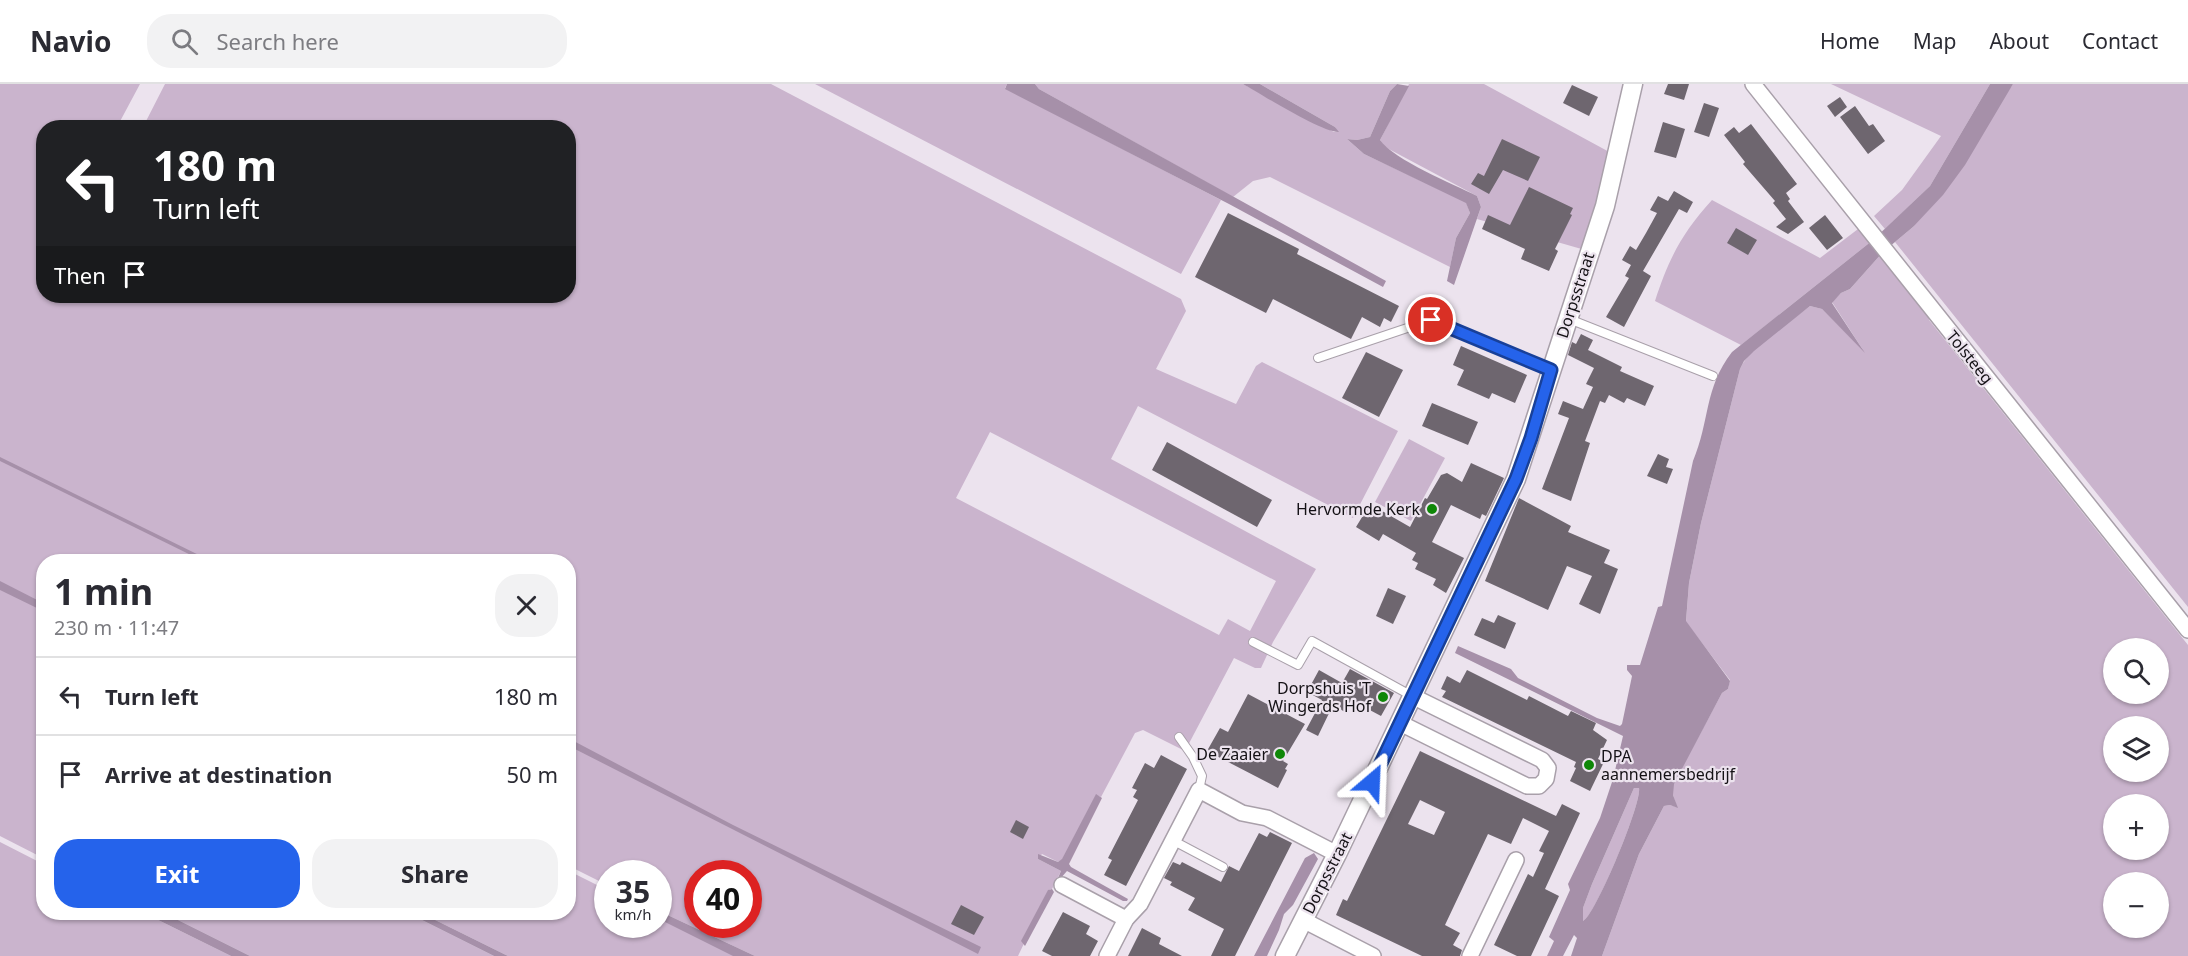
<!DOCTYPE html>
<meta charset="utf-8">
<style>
:root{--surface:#fff;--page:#f2f2f3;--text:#2b2b33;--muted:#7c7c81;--line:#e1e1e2;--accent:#2563eb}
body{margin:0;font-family:"Noto Sans",sans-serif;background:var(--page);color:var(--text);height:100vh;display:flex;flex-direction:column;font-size:22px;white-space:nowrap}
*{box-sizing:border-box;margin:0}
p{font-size:20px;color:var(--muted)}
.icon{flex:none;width:33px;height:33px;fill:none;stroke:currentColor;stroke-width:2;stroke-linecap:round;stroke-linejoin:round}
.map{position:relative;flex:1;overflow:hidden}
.side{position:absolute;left:36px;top:470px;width:540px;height:366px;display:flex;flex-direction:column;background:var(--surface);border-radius:24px;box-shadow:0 2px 4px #0004}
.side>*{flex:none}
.top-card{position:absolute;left:36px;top:36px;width:540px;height:183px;border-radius:24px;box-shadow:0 2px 4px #0004;background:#202124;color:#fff;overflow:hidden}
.buttons{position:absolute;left:2103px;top:554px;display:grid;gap:12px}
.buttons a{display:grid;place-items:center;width:66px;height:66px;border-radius:50%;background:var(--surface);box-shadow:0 2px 4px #0004;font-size:30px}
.speed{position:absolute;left:594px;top:776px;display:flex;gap:12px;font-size:30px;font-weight:700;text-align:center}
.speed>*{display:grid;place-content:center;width:78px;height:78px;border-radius:50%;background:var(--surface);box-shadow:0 2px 4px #0004;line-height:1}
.speed small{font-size:15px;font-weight:400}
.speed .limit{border:9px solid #d22;background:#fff;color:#111}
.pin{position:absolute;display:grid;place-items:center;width:51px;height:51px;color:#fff;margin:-26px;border:3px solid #fff;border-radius:50%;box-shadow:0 2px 6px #0007}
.me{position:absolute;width:66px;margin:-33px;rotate:26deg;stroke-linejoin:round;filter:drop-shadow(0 0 4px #0008)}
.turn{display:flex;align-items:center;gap:21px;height:126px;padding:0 18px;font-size:27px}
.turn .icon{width:78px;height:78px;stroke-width:2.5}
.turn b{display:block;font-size:42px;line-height:51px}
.then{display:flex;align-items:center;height:57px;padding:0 18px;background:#0003;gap:12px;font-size:22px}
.round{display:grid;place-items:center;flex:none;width:63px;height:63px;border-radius:24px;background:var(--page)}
.overview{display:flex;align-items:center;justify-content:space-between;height:102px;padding:0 18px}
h1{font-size:36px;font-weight:700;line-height:45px}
.primary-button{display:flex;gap:12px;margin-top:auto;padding:12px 18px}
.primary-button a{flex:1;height:69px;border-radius:24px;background:var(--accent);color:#fff;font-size:24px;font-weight:700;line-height:69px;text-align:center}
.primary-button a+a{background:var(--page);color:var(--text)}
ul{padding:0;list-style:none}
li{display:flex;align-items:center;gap:18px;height:78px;padding:0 18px;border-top:2px solid var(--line)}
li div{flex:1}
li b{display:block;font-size:22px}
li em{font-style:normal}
header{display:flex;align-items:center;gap:36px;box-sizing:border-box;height:84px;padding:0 30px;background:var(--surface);border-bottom:2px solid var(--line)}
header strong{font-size:28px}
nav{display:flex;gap:33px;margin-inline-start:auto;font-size:21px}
.search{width:420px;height:54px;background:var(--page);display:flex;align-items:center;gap:15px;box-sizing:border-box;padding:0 21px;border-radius:24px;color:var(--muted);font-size:22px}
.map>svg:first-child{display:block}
</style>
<header>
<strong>Navio</strong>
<div class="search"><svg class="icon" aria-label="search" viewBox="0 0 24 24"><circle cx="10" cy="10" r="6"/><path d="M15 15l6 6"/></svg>Search here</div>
<nav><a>Home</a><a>Map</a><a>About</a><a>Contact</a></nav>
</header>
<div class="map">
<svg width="2188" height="872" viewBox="0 0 2188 872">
<rect width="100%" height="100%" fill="#ece3ee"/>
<g fill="#cab4cd" fill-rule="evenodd">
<path d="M 0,0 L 140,0 L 117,43 L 44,44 L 44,212 L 568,212 L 568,44 L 143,43 L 165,0 L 771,0 L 1181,215 L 1186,227 L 1156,285 L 1236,320 L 1256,282 L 1262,278 L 1398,347 L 1353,434 L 1138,322 L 1111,375 L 1316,485 L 1273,558 L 1261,584 L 1255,584 L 1234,574 L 1185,667 L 1143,646 L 1135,649 L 1101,713 L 1096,711 L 1062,776 L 1058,778 L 1042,770 L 1038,775 L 1061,787 L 1052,805 L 1050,805 L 1018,872 L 755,872 L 659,827 L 658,789 L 608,789 L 607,801 L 569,782 L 568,477 L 44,477 L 43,774 L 0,752 ZM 990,348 L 1276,497 L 1250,547 L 1228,535 L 1219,551 L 956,414 ZM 698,789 L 748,789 L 748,840 L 698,840 Z"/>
<polygon points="815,0 1007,0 1005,4 1221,116 1181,190"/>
<polygon points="1035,0 1243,0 1334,48 1338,48 1335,43 1260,0 1397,0 1390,7 1370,53 1357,56 1347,55 1364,70 1466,118 1470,129 1456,154 1450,183 1270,93 1253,97 1233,113 1039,5"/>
<polygon points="1409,0 1484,0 1613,70 1585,166 1477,135 1481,123 1477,112 1385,63 1380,56"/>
<polygon points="1831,0 1990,0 1930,102 1885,145 1874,132 1902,106 1941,52"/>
<polygon points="2013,0 2188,0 2188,523 1895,158 1913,143"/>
<path d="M 1712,116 L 1820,174 L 1862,142 L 1873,156 L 1741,261 L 1655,217 C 1669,174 1682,149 1712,116 Z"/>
<path d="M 1883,168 L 1927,223 L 1929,236 L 2188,561 L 2188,872 L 1602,872 L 1639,770 L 1664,722 L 1670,721 L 1677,723 L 1673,711 L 1673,700 L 1722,609 L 1728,605 L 1730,596 L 1686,538 L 1689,499 L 1701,439 L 1740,285 C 1749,263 1790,238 1810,222 L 1822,225 L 1863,266 L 1832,218 L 1841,209 L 1850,205 ZM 2114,564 L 2158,564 L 2158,609 L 2114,609 ZM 2114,642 L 2158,642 L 2158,687 L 2114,687 ZM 2114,720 L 2158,720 L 2158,765 L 2114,765 ZM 2114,798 L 2158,798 L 2158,843 L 2114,843 Z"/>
<polygon points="1409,355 1445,374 1411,437 1375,418"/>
<path d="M 1634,704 L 1639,704 C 1642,719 1595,832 1583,837 L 1583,824 L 1592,800 Z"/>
<polygon points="0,758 43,780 44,828 142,828 231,872 0,872"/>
<polygon points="569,787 607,806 608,840 658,840 659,831 741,872 508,872 419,828 568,828"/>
<polygon points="171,828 406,828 494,872 250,872 172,833"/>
</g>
<g fill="#a690a9" fill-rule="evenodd">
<polygon points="1007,0 1035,0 1039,5 1386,197 1383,203 1229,120 1005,5"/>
<path d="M 1243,0 L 1260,0 L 1335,43 L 1339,48 C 1322,49 1261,10 1243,0 Z"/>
<path d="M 1397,0 L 1409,2 L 1380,56 C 1394,76 1453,100 1477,112 L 1481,123 L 1454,201 L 1447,197 L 1456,154 L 1470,129 L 1466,119 L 1364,70 L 1347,55 L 1357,56 L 1370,53 L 1390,7 Z"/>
<path d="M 1990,0 L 2013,0 L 1965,81 L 1943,111 L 1913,143 L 1883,168 L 1850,205 L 1841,209 L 1832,219 L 1865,269 L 1822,225 L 1810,222 L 1754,267 L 1744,277 L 1740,285 L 1701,439 L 1689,499 L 1686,537 L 1730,597 L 1728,605 L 1722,609 L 1674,700 L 1673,711 L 1678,724 L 1670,721 L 1664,722 L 1639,770 L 1602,872 L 1571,872 L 1577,854 L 1574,851 L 1563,872 L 1547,872 L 1554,857 L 1549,853 L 1570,806 L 1568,800 L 1600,734 L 1613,695 L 1623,652 L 1455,569 L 1458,562 L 1511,585 L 1518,594 L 1597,634 L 1620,642 L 1622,640 L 1632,592 L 1627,586 L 1627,581 L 1640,581 L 1658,523 L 1662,522 L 1693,377 C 1710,337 1704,304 1732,268 L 1873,156 L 1930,102 ZM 1634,704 L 1639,704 C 1642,719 1595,832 1583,837 L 1583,824 L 1592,800 Z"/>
<polygon points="0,373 211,477 203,477 0,377"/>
<polygon points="0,497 43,519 43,527 0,506"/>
<polygon points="568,654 733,741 981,863 978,870 569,662"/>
<polygon points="1096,710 1102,714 1069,780 1071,783 1128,815 1127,817 1123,817 1067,787 1060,795 1058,794 1061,787 1038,775 1038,770 1058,778 1062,775"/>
<polygon points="1314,769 1318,775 1293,821 1284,830 1279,846 1267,872 1254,872 1305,774"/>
<polygon points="1052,805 1054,808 1025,862 1021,857 1048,806"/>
<polygon points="658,827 659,827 755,872 733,872 659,835"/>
<polygon points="142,828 171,828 172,833 250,872 231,872"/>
<polygon points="406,828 419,828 508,872 494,872"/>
</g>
<g fill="#6e666f" fill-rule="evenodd">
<polygon points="1668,0 1689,0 1684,16 1664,10"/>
<polygon points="1572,1 1598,13 1589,32 1563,19"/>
<polygon points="1840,13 1847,23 1835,33 1827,22"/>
<polygon points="1704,19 1719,24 1709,53 1694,48"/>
<polygon points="1855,22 1869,42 1873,40 1885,57 1868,70 1840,33"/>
<polygon points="1663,38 1685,45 1676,74 1654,68"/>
<polygon points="1751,40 1797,100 1786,109 1790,115 1788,117 1804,138 1788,150 1776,143 1786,135 1773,119 1775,117 1743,80 1745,78 1724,51 1734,43 1739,49"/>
<polygon points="1502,55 1540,73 1528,97 1503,86 1489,110 1471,100 1478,89 1484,92"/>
<polygon points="1529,103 1573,124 1570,130 1572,131 1555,165 1558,167 1549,187 1521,175 1525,165 1482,145 1488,131 1510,141"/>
<polygon points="1674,107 1693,118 1687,129 1679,125 1643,187 1651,192 1624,243 1606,233 1629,194 1625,192 1631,181 1622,176 1630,162 1636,166 1646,149 1657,129 1650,126 1658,112 1668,117"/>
<polygon points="1228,129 1299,165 1297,170 1399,222 1391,238 1384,234 1380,243 1362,233 1351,255 1273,215 1266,229 1195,193"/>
<polygon points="1825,131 1843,154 1827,166 1809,144"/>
<polygon points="1736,144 1757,156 1748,171 1727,159"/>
<polygon points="1581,250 1593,256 1588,266 1622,283 1620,287 1654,302 1645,322 1627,314 1624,319 1609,311 1605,319 1600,317 1585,357 1590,359 1571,417 1542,405 1569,334 1558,330 1563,317 1583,325 1593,303 1586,300 1594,284 1568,271 1572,258 1576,260"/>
<polygon points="1461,262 1527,291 1515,319 1492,309 1489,315 1457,301 1464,286 1453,281"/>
<polygon points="1366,268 1403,286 1379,333 1342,314"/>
<polygon points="1432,319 1478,338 1468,361 1422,342"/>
<polygon points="1167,358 1272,416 1257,443 1152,386"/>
<polygon points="1658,370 1669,375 1666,383 1673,385 1667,400 1647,392"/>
<polygon points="1471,379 1504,394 1486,432 1482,430 1480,435 1451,421 1432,458 1464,474 1446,509 1433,501 1436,495 1415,485 1418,479 1412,476 1416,469 1383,450 1379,457 1356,443 1370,420 1410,443 1425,414 1427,415 1441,391 1447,389 1462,398"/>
<polygon points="1519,414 1571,442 1568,448 1610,466 1604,479 1618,485 1600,530 1579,520 1592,492 1567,482 1548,526 1485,497"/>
<polygon points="1388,504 1406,512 1393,540 1376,532"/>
<polygon points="1498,531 1516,539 1505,565 1474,551 1482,534 1494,539"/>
<polygon points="1350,585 1394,609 1381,632 1351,616 1345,628 1333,621 1318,652 1306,646 1322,616 1307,608 1319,586 1342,599"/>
<polygon points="1467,586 1527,616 1529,612 1568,632 1571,627 1596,639 1593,646 1607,656 1598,675 1604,678 1590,707 1570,697 1576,684 1574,683 1576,678 1442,613 1446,607 1441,605 1447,592 1460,599"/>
<polygon points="1248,610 1305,640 1283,677 1288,680 1285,685 1287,686 1278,704 1207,667 1220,644 1228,648"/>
<path d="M 1420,667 L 1556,732 L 1562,720 L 1580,729 L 1545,805 L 1559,812 L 1531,872 L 1517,872 L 1494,861 L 1528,790 L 1533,793 L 1544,769 L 1539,767 L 1549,747 L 1523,734 L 1511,760 L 1488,750 L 1445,841 L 1460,849 L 1453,861 L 1462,866 L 1460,872 L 1422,872 L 1336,831 L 1343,815 L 1347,817 ZM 1420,716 L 1445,728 L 1434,751 L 1408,740 Z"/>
<polygon points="1161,671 1187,685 1126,802 1104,791 1112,776 1108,774 1138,716 1133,713 1137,706 1132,704 1145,679 1154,684"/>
<polygon points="1016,736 1029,743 1023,755 1010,748"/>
<polygon points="1270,748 1292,759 1235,872 1211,872 1224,845 1188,826 1195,814 1170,801 1172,798 1164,794 1173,778 1180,781 1182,778 1221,798 1229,782 1239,787 1259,749 1267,753"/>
<polygon points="961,821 984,833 974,851 951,840"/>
<polygon points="1063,828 1090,842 1086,850 1098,857 1090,872 1052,872 1042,867"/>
<polygon points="1142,844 1161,854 1159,860 1182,872 1128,872"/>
</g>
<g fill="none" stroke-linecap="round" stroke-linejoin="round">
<g stroke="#a9a0aa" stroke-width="10">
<g id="service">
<polyline points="1569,235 1713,292"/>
<polyline points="1318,274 1431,236 1551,286"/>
<polyline points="1253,558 1298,581 1312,557 1412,612"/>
<polyline points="1179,653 1193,673 1202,692 1199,706"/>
<polyline points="1172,756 1223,783"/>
</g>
</g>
<g stroke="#a9a0aa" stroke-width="18">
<g id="minor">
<polyline points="1753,0 2188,546"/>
<polyline points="1400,639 1527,702 1539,702 1546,695 1548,684 1542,676 1412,612"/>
<polyline points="1062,801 1126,835"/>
<polyline points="1303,836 1373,872"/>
<polyline points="1107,872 1126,835 1140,820 1199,706 1242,729 1267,734 1337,770"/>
<polyline points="1470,872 1516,776"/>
</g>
</g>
<g stroke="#a9a0aa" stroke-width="21">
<polyline id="tertiary" points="1285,872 1337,770 1516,395 1605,122 1633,0"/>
</g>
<use href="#service" stroke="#fff" stroke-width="8"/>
<use href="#minor" stroke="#fff" stroke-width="15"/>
<use href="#tertiary" stroke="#fff" stroke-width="18"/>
</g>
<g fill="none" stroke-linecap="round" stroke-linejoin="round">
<g stroke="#184099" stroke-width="15">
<polyline id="route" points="1372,698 1516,395 1531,354 1551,286 1431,236"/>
</g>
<use href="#route" stroke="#2563eb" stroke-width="10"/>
</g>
<g fill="#0f8708" stroke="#ece3ee" stroke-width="2">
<circle cx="1432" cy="425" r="6"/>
<circle cx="1383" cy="613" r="6"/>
<circle cx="1280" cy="670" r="6"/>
<circle cx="1589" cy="681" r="6"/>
</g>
<g text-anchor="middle" stroke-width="4.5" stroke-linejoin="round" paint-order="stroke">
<g font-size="16" fill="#141115" stroke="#ece3ee">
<text transform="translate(1575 211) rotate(-72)" y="6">Dorpsstraat</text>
<text transform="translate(1970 273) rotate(51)" y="6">Tolsteeg</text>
<text transform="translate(1327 789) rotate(-63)" y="6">Dorpsstraat</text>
</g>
<g font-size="16" fill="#141115" stroke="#ece3ee" text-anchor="end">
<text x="1420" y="431">Hervormde Kerk</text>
<text x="1371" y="610">Dorpshuis 'T<tspan x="1371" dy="18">Wingerds Hof</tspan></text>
<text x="1268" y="676">De Zaaier</text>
<text x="1601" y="678" text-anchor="start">DPA<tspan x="1601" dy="18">aannemersbedrijf</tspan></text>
</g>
</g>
</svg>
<div class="buttons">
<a><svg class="icon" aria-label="search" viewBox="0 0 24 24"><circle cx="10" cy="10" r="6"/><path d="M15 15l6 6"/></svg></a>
<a><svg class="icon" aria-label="layers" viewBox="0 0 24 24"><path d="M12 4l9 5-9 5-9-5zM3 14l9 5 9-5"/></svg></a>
<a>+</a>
<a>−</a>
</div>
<div class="speed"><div>35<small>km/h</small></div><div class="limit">40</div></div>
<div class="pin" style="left:1431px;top:236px;background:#d93025"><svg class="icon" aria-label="arrive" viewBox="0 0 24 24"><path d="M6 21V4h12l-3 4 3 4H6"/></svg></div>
<svg class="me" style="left:1372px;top:698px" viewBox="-20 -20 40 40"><path d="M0-17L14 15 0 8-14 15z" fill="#2563eb" stroke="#fff" stroke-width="4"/></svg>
<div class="top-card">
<div class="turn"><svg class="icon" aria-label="left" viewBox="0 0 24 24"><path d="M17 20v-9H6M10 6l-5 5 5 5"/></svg><div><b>180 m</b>Turn left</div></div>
<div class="then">Then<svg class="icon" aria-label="arrive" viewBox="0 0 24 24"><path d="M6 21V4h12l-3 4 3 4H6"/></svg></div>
</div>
<section class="side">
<div class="overview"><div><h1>1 min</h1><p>230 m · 11:47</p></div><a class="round"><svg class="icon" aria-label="close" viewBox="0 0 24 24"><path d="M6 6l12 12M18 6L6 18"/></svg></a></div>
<ul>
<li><svg class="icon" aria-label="left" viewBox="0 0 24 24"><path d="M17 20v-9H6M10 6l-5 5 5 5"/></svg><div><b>Turn left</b></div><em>180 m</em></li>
<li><svg class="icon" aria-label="arrive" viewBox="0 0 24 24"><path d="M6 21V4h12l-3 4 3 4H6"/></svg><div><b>Arrive at destination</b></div><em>50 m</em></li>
</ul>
<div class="primary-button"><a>Exit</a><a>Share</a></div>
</section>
</div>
